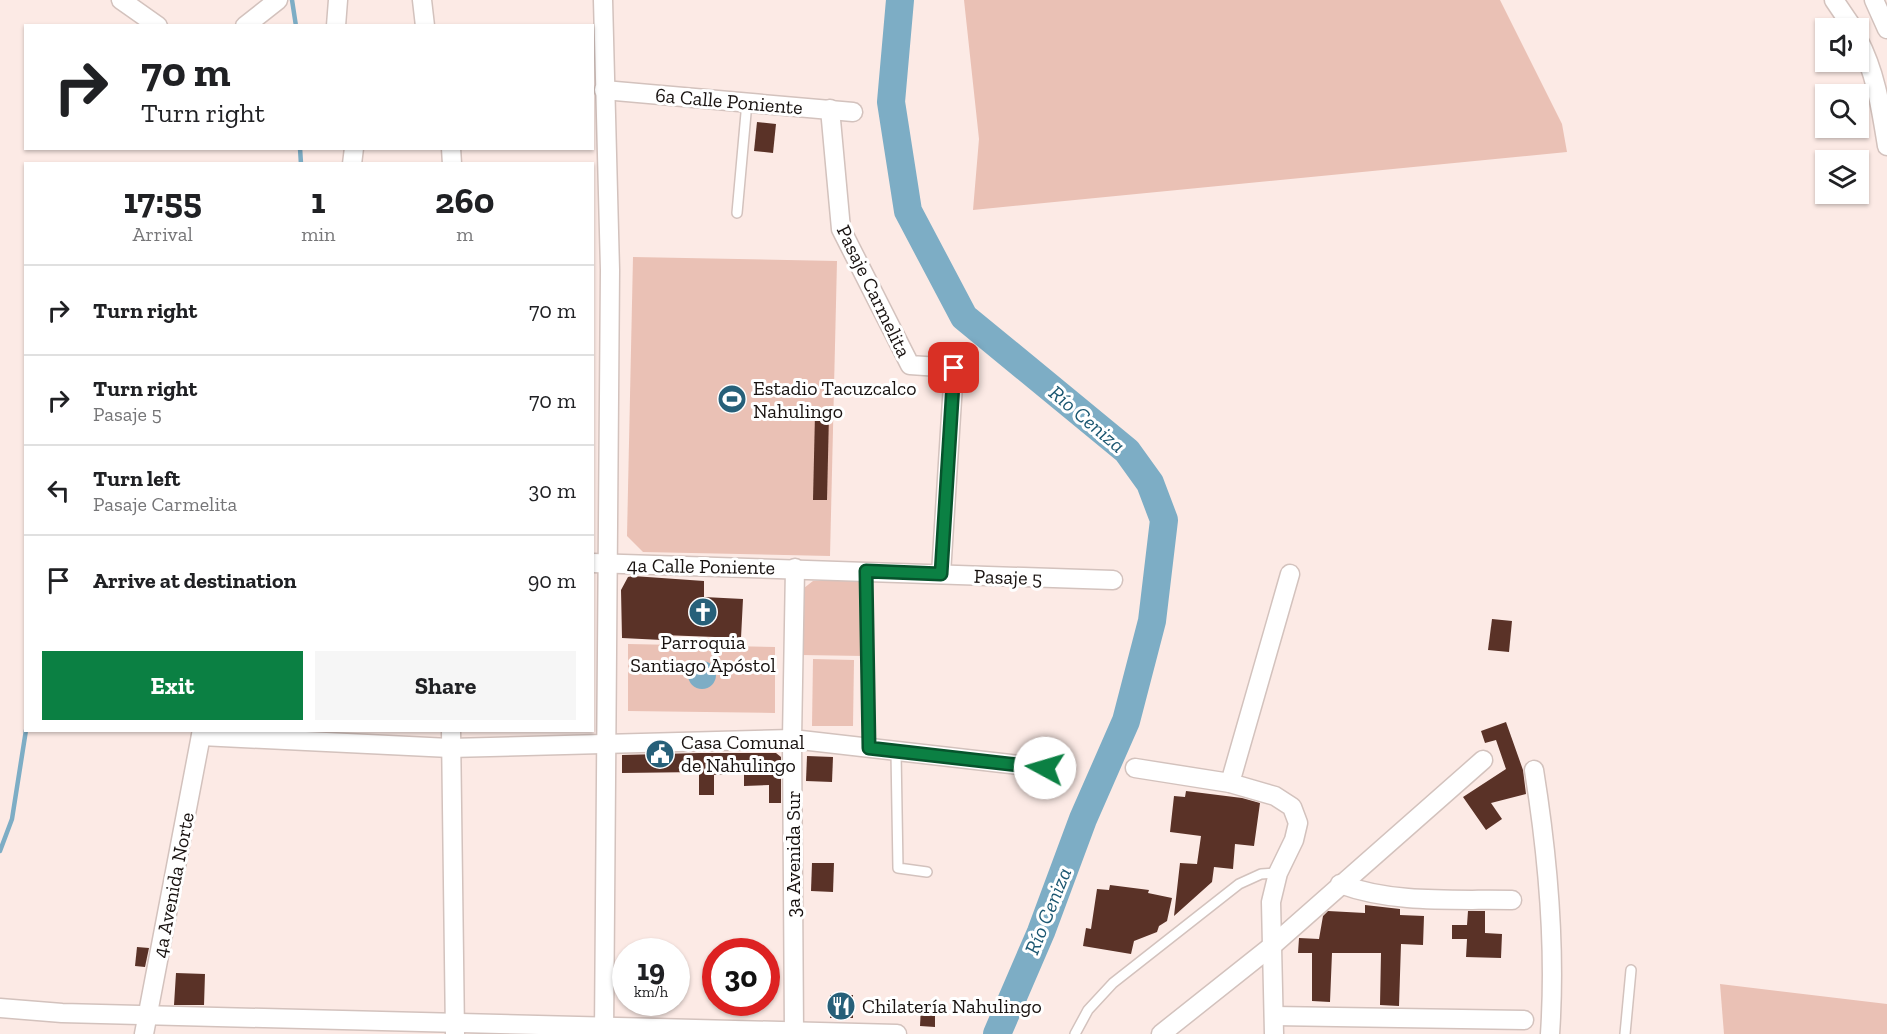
<!DOCTYPE html>
<meta charset="utf-8">
<style>
:root{--surface:#fff;--page:#f6f6f6;--text:#202124;--muted:#757577;--line:#e0e0e0;--accent:#0b8043}
body{margin:0;font-family:"Zilla Slab",serif;background:var(--page);color:var(--text);height:100vh;display:flex;flex-direction:column;font-size:22px;white-space:nowrap}
*{box-sizing:border-box;margin:0}
p{font-size:20px;color:var(--muted)}
.icon{flex:none;width:33px;height:33px;fill:none;stroke:currentColor;stroke-width:2;stroke-linecap:round;stroke-linejoin:round}
.map{position:relative;flex:1;overflow:hidden}
.sheet{position:absolute;left:24px;top:162px;width:570px;height:570px;display:flex;flex-direction:column;background:var(--surface);border-radius:0px;box-shadow:0 2px 4px #0004}
.sheet>*{flex:none}
.banner{position:absolute;left:24px;top:24px;width:570px;height:126px;border-radius:0px;box-shadow:0 2px 4px #0004;background:#fff;color:var(--text);overflow:hidden}
.tools{position:absolute;left:1815px;top:18px;display:grid;gap:12px}
.tools a{display:grid;place-items:center;width:54px;height:54px;border-radius:0px;background:var(--surface);box-shadow:0 2px 4px #0004;font-size:30px}
.speed{position:absolute;left:612px;top:938px;display:flex;gap:12px;font-size:30px;font-weight:700;text-align:center}
.speed>*{display:grid;place-content:center;width:78px;height:78px;border-radius:50%;background:var(--surface);box-shadow:0 2px 4px #0004;line-height:1}
.speed small{font-size:15px;font-weight:400}
.speed .limit{border:9px solid #d22;background:#fff;color:#111}
.pin{position:absolute;display:grid;place-items:center;width:51px;height:51px;color:#fff;margin:-26px;border-radius:12px;box-shadow:0 3px 9px #0006}
.me{position:absolute;width:66px;margin:-33px;rotate:276deg;stroke-linejoin:round;filter:drop-shadow(0 0 4px #0008)}
.turn{display:flex;align-items:center;gap:21px;height:126px;padding:0 18px;font-size:27px}
.turn .icon{width:78px;height:78px;stroke-width:2.5}
.turn b{display:block;font-size:42px;line-height:51px}
.eta{display:flex;justify-content:space-evenly;align-items:center;height:102px;text-align:center}
.eta b{font-size:36px;font-weight:700;line-height:42px}
.primary-button{display:flex;gap:12px;margin-top:auto;padding:12px 18px}
.primary-button a{flex:1;height:69px;border-radius:0px;background:var(--accent);color:#fff;font-size:24px;font-weight:700;line-height:69px;text-align:center}
.primary-button a+a{background:var(--page);color:var(--text)}
ul{padding:0;list-style:none}
li{display:flex;align-items:center;gap:18px;height:90px;padding:0 18px;border-top:2px solid var(--line)}
li div{flex:1}
li b{display:block;font-size:22px}
li em{font-style:normal}
.map>svg:first-child{display:block}
</style>
<div class="map">
<svg width="1887" height="1034" viewBox="0 0 1887 1034">
<rect width="100%" height="100%" fill="#fceae5"/>
<g fill="#eac1b5">
<polygon points="964,0 1500,0 1562,124 1567,152 973,210 979,139"/>
<polygon points="633,257 837,261 830,556 643,552 627,536"/>
<polygon points="863,579 864,656 801,655 804,588 813,581"/>
<polygon points="628,644 775,647 775,713 628,711"/>
<polygon points="813,659 854,660 853,726 812,726"/>
<polygon points="1720,984 1887,1004 1887,1034 1724,1034"/>
</g>
<circle fill="#7dadc5" cx="702" cy="675" r="14"/>
<g fill="none" stroke-linecap="round" stroke-linejoin="round">
<g stroke="#7dadc5" stroke-width="4.5">
<polyline points="292,0 296,26"/>
<polyline points="300,148 301,164"/>
<polyline points="0,851 12,819 26,730"/>
</g>
<polyline stroke="#7dadc5" stroke-width="28" points="900,0 891,102 908,211 964,317 1127,451 1150,483 1164,520 1152,621 1126,721 1083,819 1041,932 997,1034"/>
</g>
<g fill="#5a3227">
<polygon points="757,122 776,124 773,153 754,151"/>
<polygon points="815,414 829,414 827,500 813,500"/>
<polygon points="633,576 704,581 704,597 743,599 741,638 662,635 662,640 622,638 621,590 628,577"/>
<polygon points="1492,619 1512,621 1509,652 1488,650"/>
<polygon points="1506,722 1523,770 1526,794 1491,803 1502,819 1486,830 1463,797 1506,769 1496,740 1485,743 1481,731"/>
<polygon points="699,753 776,753 781,757 781,803 769,803 769,785 744,786 744,773 714,775 714,795 699,795 699,772 622,773 622,755"/>
<polygon points="807,756 833,757 832,782 806,781"/>
<polygon points="1186,791 1242,798 1260,803 1254,846 1235,844 1233,869 1214,867 1212,882 1174,916 1180,863 1197,864 1201,836 1170,832 1174,796 1185,797"/>
<polygon points="812,863 834,863 833,892 811,891"/>
<polygon points="1110,885 1149,890 1148,893 1172,898 1167,921 1159,926 1157,932 1134,941 1131,954 1083,946 1086,928 1091,929 1097,889 1109,890"/>
<polygon points="1365,905 1400,909 1400,915 1424,916 1423,945 1401,944 1399,1006 1380,1005 1381,953 1332,953 1330,1002 1312,1001 1312,953 1298,953 1299,938 1319,939 1323,916 1328,911 1365,913"/>
<polygon points="1468,911 1485,911 1485,933 1502,934 1501,958 1466,957 1467,939 1452,939 1452,925 1467,925"/>
<polygon points="137,947 149,948 145,967 135,966"/>
<polygon points="176,973 205,974 204,1005 174,1005"/>
<rect x="830" y="995" width="23" height="23"/>
<polygon points="921,1006 935,1007 935,1027 920,1026"/>
</g>
<g fill="none" stroke-linecap="round" stroke-linejoin="round">
<g stroke="#d3c2bd" stroke-width="12">
<g id="lane">
<polyline points="737,213 747,102"/>
<polyline points="866,571 869,748"/>
<polyline points="896,752 898,868 927,872"/>
<polyline points="1075,1034 1088,1010 1113,983 1239,884 1261,874 1278,873"/>
<polyline points="1625,1034 1631,970"/>
</g>
</g>
<g stroke="#d3c2bd" stroke-width="21">
<g id="street">
<polyline points="121,0 158,26"/>
<polyline points="422,0 425,26"/>
<polyline points="603,0 610,270 604,1034"/>
<polyline points="1834,0 1853,28"/>
<polyline points="1874,0 1887,29"/>
<polyline points="245,26 278,0"/>
<polyline points="336,26 338,0"/>
<path d="M 1858,39 C 1876,73 1881,109 1887,146"/>
<polyline points="604,90 853,112"/>
<polyline points="830,109 841,229 910,365 954,368 941,574"/>
<polyline points="451,148 452,164"/>
<polyline points="352,164 354,148"/>
<polyline points="592,563 1113,580"/>
<polyline points="451,730 455,1034"/>
<polyline points="201,736 450,748 792,739 1045,768"/>
<polyline points="1135,768 1230,783"/>
<path d="M 1534,770 C 1548,857 1556,946 1550,1034"/>
<path d="M 1340,884 C 1394,904 1454,899 1512,900"/>
<polyline points="0,1008 62,1013 897,1034"/>
<polyline points="1274,1016 1524,1020"/>
<polyline points="144,1034 202,730"/>
<polyline points="794,1034 792,739 795,568"/>
<polyline points="1161,1034 1273,945 1483,760"/>
<polyline points="1274,1034 1271,902 1278,873 1294,840 1298,823 1292,807 1275,796 1230,783 1290,574"/>
</g>
</g>
<use href="#lane" stroke="#fff" stroke-width="9"/>
<use href="#street" stroke="#fff" stroke-width="18"/>
</g>
<g fill="none" stroke-linecap="round" stroke-linejoin="round">
<g stroke="#07532c" stroke-width="15">
<polyline id="route" points="954,368 941,574 866,571 869,748 1045,768"/>
</g>
<use href="#route" stroke="#0b8043" stroke-width="10"/>
</g>
<defs>
<g id="stadium-disc" transform="scale(1.5)"><circle r="9.5" fill="#276079" stroke="#fff"/><path d="M0-5a6.5 5 0 1 0 0 10a6.5 5 0 1 0 0-10ZM-3.5-1.8h7v3.6h-7Z" fill="#fff"/></g>
<g id="church-disc" transform="scale(1.5)"><circle r="9.5" fill="#276079" stroke="#fff"/><path d="M-1.2-6h2.4v3.5h3.3v2.4h-3.3V6h-2.4V-.1h-3.3v-2.4h3.3Z" fill="#fff"/></g>
<g id="civic-disc" transform="scale(1.5)"><circle r="9.5" fill="#276079" stroke="#fff"/><path d="M-.6-6.5H3V-4.5H.6V-3L4-1V1h2V6H-6V1h2V-1L-.6-3ZM-1.2 2.5V6h2.4V2.5Z" fill="#fff"/></g>
<g id="restaurant-disc" transform="scale(1.5)"><circle r="9.5" fill="#276079" stroke="#fff"/><path d="M-5-6h1v4h1v-4h1v4h1v-4h1v5L-1.5 .5V6h-2V.5L-5-1ZM5-6V6H3V1.5H1.5Q1.5-4 5-6Z" fill="#fff"/></g>
</defs>
<g fill-rule="evenodd">
<use href="#stadium-disc" x="732" y="399"/>
<use href="#church-disc" x="703" y="612"/>
<use href="#civic-disc" x="660" y="754"/>
<use href="#restaurant-disc" x="841" y="1006"/>
</g>
<g text-anchor="middle" stroke-width="6" stroke-linejoin="round" paint-order="stroke">
<g font-size="20" fill="#181210" stroke="#fff">
<text transform="translate(729 101) rotate(5)" y="7">6a Calle Poniente</text>
<text transform="translate(874 291) rotate(64)" y="7">Pasaje Carmelita</text>
<text transform="translate(701 566) rotate(1)" y="7">4a Calle Poniente</text>
<text transform="translate(1008 577) rotate(2)" y="7">Pasaje 5</text>
<text transform="translate(793 854) rotate(-90)" y="7">3a Avenida Sur</text>
<text transform="translate(173 885) rotate(-79)" y="7">4a Avenida Norte</text>
</g>
<g font-size="20" fill="#181210" stroke="#fff" text-anchor="start">
<text x="753" y="395">Estadio Tacuzcalco<tspan x="753" dy="23">Nahulingo</tspan></text>
<text x="703" y="649" text-anchor="middle">Parroquia<tspan x="703" dy="23">Santiago Apóstol</tspan></text>
<text x="681" y="749">Casa Comunal<tspan x="681" dy="23">de Nahulingo</tspan></text>
<text x="862" y="1013">Chilatería Nahulingo</text>
</g>
<g font-size="21" font-style="italic" fill="#1b5771" stroke="#fff">
<text transform="translate(1087 419) rotate(40)" y="7">Río Ceniza</text>
<text transform="translate(1048 911) rotate(-68)" y="7">Río Ceniza</text>
</g>
</g>
</svg>
<div class="tools">
<a><svg class="icon" aria-label="sound" viewBox="0 0 24 24"><path d="M4 9h4l5-4v14l-5-4H4zM17 9q2 3 0 6"/></svg></a>
<a><svg class="icon" aria-label="search" viewBox="0 0 24 24"><circle cx="10" cy="10" r="6"/><path d="M15 15l6 6"/></svg></a>
<a><svg class="icon" aria-label="layers" viewBox="0 0 24 24"><path d="M12 4l9 5-9 5-9-5zM3 14l9 5 9-5"/></svg></a>
</div>
<div class="speed"><div>19<small>km/h</small></div><div class="limit">30</div></div>
<div class="pin" style="left:954px;top:368px;background:#d93025"><svg class="icon" aria-label="arrive" viewBox="0 0 24 24"><path d="M6 21V4h12l-3 4 3 4H6"/></svg></div>
<svg class="me" style="left:1045px;top:768px" viewBox="-20 -20 40 40"><circle r="19" fill="#fff"/><path d="M0-13L10 11 0 6-10 11z" fill="#0b8043"/></svg>
<div class="banner">
<div class="turn"><svg class="icon" aria-label="right" viewBox="0 0 24 24"><path d="M7 20v-9h11M14 6l5 5-5 5"/></svg><div><b>70 m</b>Turn right</div></div>
</div>
<section class="sheet">
<div class="eta">
<div><b>17:55</b><p>Arrival</p></div>
<div><b>1</b><p>min</p></div>
<div><b>260</b><p>m</p></div>
</div>
<ul>
<li><svg class="icon" aria-label="right" viewBox="0 0 24 24"><path d="M7 20v-9h11M14 6l5 5-5 5"/></svg><div><b>Turn right</b></div><em>70 m</em></li>
<li><svg class="icon" aria-label="right" viewBox="0 0 24 24"><path d="M7 20v-9h11M14 6l5 5-5 5"/></svg><div><b>Turn right</b><p>Pasaje 5</p></div><em>70 m</em></li>
<li><svg class="icon" aria-label="left" viewBox="0 0 24 24"><path d="M17 20v-9H6M10 6l-5 5 5 5"/></svg><div><b>Turn left</b><p>Pasaje Carmelita</p></div><em>30 m</em></li>
<li><svg class="icon" aria-label="arrive" viewBox="0 0 24 24"><path d="M6 21V4h12l-3 4 3 4H6"/></svg><div><b>Arrive at destination</b></div><em>90 m</em></li>
</ul>
<div class="primary-button"><a>Exit</a><a>Share</a></div>
</section>
</div>
